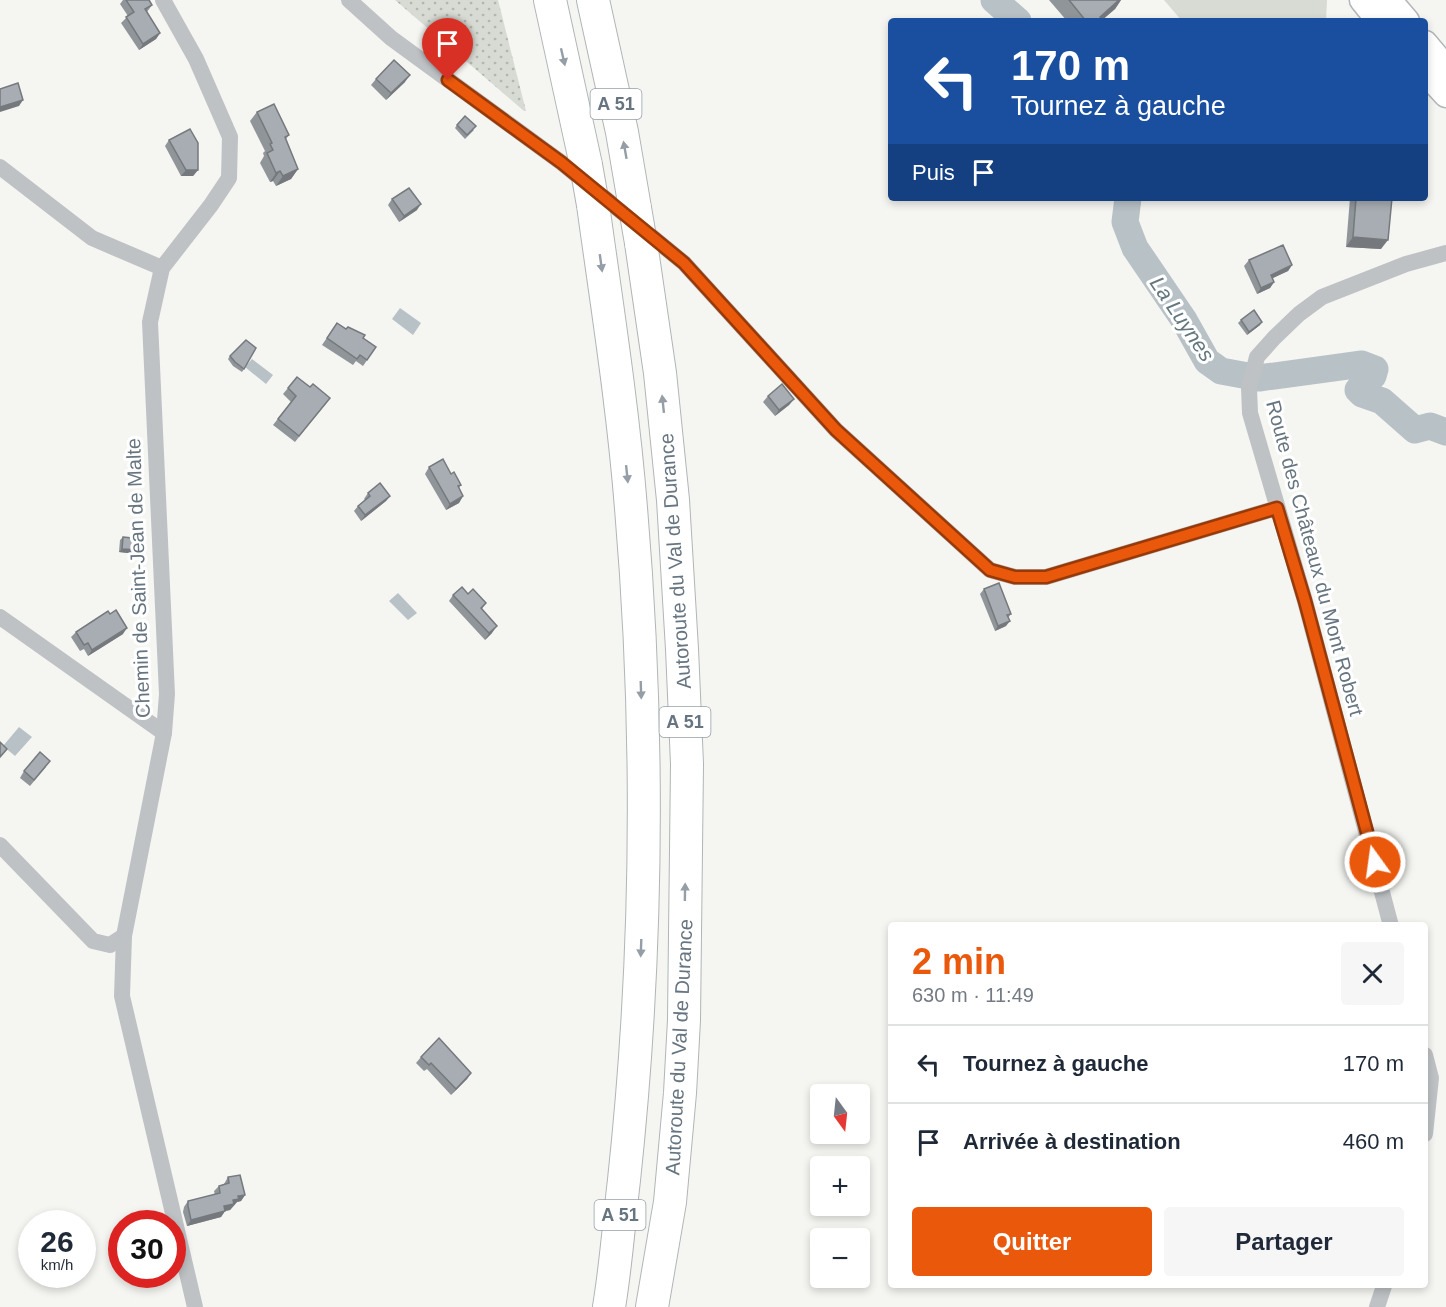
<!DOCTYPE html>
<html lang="fr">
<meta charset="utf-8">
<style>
:root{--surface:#fff;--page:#f6f6f7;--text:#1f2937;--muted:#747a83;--line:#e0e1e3;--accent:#ea580c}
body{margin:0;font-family:Arial,sans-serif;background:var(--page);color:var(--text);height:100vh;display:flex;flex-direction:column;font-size:22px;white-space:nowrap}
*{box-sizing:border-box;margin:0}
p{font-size:20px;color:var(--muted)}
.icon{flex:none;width:33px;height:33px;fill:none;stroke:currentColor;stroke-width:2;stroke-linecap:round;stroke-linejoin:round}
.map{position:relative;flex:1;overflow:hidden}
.details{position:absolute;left:888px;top:922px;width:540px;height:366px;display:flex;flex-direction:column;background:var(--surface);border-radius:6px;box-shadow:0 3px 9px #0003}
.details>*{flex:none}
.top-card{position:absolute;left:888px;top:18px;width:540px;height:183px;border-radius:6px;box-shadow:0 3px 9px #0003;background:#1a4fa0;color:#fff;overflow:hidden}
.needle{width:39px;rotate:165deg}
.tools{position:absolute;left:810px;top:1084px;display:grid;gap:12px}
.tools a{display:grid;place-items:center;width:60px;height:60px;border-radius:6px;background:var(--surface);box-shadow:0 3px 9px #0003;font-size:30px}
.speed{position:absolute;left:18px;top:1210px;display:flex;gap:12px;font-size:30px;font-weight:700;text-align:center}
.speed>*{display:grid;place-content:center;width:78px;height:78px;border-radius:50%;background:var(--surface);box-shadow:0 3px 9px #0003;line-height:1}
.speed small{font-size:15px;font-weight:400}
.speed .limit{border:9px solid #d22;background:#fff;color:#111}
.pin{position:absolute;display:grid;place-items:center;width:51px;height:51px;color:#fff;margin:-62px -26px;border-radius:50% 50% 50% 0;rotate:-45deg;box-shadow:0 0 6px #0007}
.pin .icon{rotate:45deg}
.me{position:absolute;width:66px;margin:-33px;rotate:346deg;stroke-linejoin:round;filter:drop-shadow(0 0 4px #0008)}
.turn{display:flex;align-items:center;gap:21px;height:126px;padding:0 24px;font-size:27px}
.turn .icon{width:78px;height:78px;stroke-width:2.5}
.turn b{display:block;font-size:42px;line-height:51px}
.then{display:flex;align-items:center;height:57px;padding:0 24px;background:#0003;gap:12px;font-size:22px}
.round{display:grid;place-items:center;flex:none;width:63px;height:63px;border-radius:6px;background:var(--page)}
.overview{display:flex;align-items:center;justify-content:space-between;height:102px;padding:0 24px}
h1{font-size:36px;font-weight:800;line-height:45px;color:var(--accent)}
.button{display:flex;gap:12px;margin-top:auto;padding:12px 24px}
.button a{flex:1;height:69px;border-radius:6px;background:var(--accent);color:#fff;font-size:24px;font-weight:800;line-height:69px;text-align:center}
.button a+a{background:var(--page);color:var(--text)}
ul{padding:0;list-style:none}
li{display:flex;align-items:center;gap:18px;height:78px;padding:0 24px;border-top:2px solid var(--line)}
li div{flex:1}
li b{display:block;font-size:22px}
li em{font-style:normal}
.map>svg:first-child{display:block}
</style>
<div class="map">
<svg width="1446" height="1307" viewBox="0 0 1446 1307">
<defs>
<pattern id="grass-dots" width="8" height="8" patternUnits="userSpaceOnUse" patternTransform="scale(1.5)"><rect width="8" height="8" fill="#d7dbd3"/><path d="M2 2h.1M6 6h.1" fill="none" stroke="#b2b6b0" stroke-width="1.8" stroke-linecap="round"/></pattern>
</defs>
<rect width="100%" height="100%" fill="#f5f5f2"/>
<polygon fill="url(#grass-dots)" points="395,0 498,0 526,111 524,111"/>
<polygon fill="#d7dbd3" points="1164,0 1327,0 1326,21 1182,21"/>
<g fill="#b8c2c6">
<polygon points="400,308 421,323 413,335 392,319"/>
<polygon points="252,359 273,375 266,384 245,367"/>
<polygon points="398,593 417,613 408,620 389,601"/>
<polygon points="19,727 32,737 15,756 3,746"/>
</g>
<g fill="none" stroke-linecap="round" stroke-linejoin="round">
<g stroke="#b8c2c6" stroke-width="27">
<polyline points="994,0 1018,21"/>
<polyline points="1128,198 1125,222 1135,248 1184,320 1207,361 1221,371 1259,378 1362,364 1375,369 1373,376 1365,382 1358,390 1362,394 1382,401 1415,430 1430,426 1446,432"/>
</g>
<g stroke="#b1b6b9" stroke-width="27">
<g id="secondary">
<polyline points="1362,0 1379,21"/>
<polyline points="1389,0 1407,21"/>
<polyline points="1425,43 1446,68"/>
<polyline points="1425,72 1446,95"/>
</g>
</g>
<g stroke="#b1b5b7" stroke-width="34">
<g id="highway">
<polyline points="550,0 586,165"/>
<polyline points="593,0 622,132 635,208"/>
<path d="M 593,205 C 607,306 623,407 631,508 C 650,732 648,957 624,1180 C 619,1222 616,1265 609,1307"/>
<polyline points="641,243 660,373 673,500 682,649 687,764 684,1020 680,1093 670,1202 652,1307"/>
</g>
</g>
<g stroke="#bec2c5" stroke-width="16">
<polyline points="163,0 196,59 230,137 229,178 211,205 162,268 150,322 167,694 164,733 124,936 122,996 195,1307"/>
<polyline points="349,0 391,38 562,163 684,263 836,430 990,570 1015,577 1046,577 1277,508"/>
<polyline points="0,167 92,238 162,268"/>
<polyline points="0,617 164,733"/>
<polyline points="0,845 93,941 110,945 124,936"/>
<polyline points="1391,926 1305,601 1250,413 1249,388 1257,357 1274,338 1299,314 1322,297 1406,264 1446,253"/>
<polyline points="1425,1055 1431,1078 1425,1134"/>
<polyline points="1377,1307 1384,1286"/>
</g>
<use href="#secondary" stroke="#fff" stroke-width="24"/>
<use href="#highway" stroke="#fff" stroke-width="32"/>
<g stroke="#b1b5b7" stroke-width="34" stroke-linecap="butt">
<g id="highway-bridge">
<polyline points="586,165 593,205"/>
<polyline points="635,208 641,243"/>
</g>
</g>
<use href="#highway-bridge" stroke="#fff" stroke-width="32"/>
</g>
<g fill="#909599">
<polygon points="123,0 149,0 152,5 147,12 160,33 156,39 139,50 121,23 128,16 120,4"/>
<polygon points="1049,0 1121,0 1115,9 1102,20 1103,21 1067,21"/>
<polygon points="376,79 405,82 386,100 371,85"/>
<polygon points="257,112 289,135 286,139 298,169 291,179 276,186 273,181 270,182 260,163 264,156 263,153 265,151 250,121"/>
<polygon points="457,125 474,130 465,139 455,128"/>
<polygon points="169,140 198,170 193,176 181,176 165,146"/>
<polygon points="1350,198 1392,198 1381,249 1346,247"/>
<polygon points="392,199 417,210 399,222 388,205"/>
<polygon points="1249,260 1292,265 1288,271 1272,278 1274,282 1270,288 1257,294 1244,266"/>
<polygon points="1241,320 1260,325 1247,335 1238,323"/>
<polygon points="337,323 376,347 363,366 356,361 353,365 322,345"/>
<polygon points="230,356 244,369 242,372 233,366 228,359"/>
<polygon points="310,387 330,398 295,442 273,425 291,402 283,394 288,388"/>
<polygon points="768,396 794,399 789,405 775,416 763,402"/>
<polygon points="429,467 451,474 461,485 459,488 463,496 459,503 446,510 425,474"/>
<polygon points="368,493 390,496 386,501 361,521 354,511 358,506 365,500 364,499"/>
<polygon points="123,537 139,550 137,554 119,552 120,540"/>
<polygon points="984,589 1011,614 1008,618 1006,626 995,631 980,594"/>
<polygon points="468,594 486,603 482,609 492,633 485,640 449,601 453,595"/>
<polygon points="110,614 123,634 88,656 84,649 80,651 71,637 76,632"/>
<polygon points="46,767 30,786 20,778 24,771"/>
<polygon points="421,1057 471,1073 467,1079 451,1095 427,1069 424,1071 416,1063"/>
<polygon points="228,1177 245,1195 241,1201 237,1202 230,1210 225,1211 221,1217 187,1226 183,1212 184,1207 188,1201 215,1195 214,1191 219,1186 224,1184"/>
</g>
<g fill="#75797d">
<polygon points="1119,0 1121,0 1115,9 1101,21 1100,17"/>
<polygon points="160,33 156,39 139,50 143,44"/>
<polygon points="410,75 405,82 386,100 391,93"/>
<polygon points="23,100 19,106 0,112 0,107"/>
<polygon points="298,169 291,179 276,186 283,176"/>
<polygon points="186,170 198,170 193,176 181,176"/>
<polygon points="280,171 273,181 270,182 276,173"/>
<polygon points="421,204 417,210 399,222 404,216"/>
<polygon points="1353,237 1388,240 1381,249 1346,247"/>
<polygon points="1292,265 1288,271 1267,281 1271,275"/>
<polygon points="1274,282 1270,288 1257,294 1261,288"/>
<polygon points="1262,322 1260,325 1247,335 1249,332"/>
<polygon points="794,399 789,405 775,416 779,410"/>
<polygon points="390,496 386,501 361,521 365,515"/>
<polygon points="463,496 459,503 446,510 450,504"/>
<polygon points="122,549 139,550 137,554 119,552"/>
<polygon points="1010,621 1006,626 995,631 998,626"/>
<polygon points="497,626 492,633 485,640 489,633"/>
<polygon points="127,628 123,634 88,656 92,650"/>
<polygon points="471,1073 467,1079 451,1095 456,1089"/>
<polygon points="245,1195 241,1201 237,1202 230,1210 220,1212 224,1206 238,1196"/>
<polygon points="225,1211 221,1217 187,1226 191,1220"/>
</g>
<g fill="#a7adb2" stroke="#75797d" stroke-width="1.5">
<polygon points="126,0 149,0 152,5 145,9 160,33 143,44 126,17 134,12"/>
<polygon points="1069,0 1119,0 1100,17 1103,21 1086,21"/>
<polygon points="394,60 410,75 391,93 376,79"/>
<polygon points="18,83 23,100 0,107 0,89"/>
<polygon points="274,104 289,135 285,137 298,169 283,176 280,171 276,173 267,153 273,150 270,144 272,143 257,112"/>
<polygon points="465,116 476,126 467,135 457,125"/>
<polygon points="190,129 198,143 198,170 186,170 169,140"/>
<polygon points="409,188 421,204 404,216 392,199"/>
<polygon points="1356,198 1392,198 1388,240 1353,237"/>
<polygon points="1283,245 1292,265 1271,275 1274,282 1261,288 1249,260"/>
<polygon points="1254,310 1262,322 1249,332 1241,320"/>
<polygon points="337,323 346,329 348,327 365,335 363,338 376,347 367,360 360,355 357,359 327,338"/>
<polygon points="246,340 256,348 244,369 235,362 230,356"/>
<polygon points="297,377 310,387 313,384 330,398 299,436 278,419 296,396 288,388"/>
<polygon points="782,384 794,399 779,410 768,396"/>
<polygon points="443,459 451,474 454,472 461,485 458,486 463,496 450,504 429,467"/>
<polygon points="380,483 390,496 365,515 358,506 370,496 368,493"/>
<polygon points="123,537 141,539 139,550 122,549"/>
<polygon points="999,583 1011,614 1007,615 1010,621 998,626 984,589"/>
<polygon points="462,587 468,594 473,589 486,603 481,608 497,626 489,633 453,595"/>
<polygon points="116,610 127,628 92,650 88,643 84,645 76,632 108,611 110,614"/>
<polygon points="0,742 7,749 0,757"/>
<polygon points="40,752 50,761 34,780 24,771"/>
<polygon points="439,1038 471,1073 456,1089 431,1063 429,1065 421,1057"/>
<polygon points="240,1175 245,1195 238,1196 239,1199 233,1200 234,1204 224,1206 225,1211 191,1220 188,1206 188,1201 220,1193 219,1186 229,1183 228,1177"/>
</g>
<defs><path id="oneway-solid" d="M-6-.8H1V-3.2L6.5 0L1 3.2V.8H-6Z" transform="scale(1.5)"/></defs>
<g fill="#959ea6">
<use href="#oneway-solid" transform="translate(563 57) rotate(77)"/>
<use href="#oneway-solid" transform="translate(625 150) rotate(-100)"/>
<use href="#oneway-solid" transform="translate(601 263) rotate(82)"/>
<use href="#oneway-solid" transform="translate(663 404) rotate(-96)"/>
<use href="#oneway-solid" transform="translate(627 474) rotate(84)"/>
<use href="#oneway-solid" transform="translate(641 690) rotate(88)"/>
<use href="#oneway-solid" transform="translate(685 892) rotate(-89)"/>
<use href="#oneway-solid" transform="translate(641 948) rotate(92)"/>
</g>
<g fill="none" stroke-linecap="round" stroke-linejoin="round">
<g stroke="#983908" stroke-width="15">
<polyline id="route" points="448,80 562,163 684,263 836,430 990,570 1015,577 1046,577 1277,508 1305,601 1375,862"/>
</g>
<use href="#route" stroke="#ea580c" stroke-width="10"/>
</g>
<g text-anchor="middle" stroke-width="6" stroke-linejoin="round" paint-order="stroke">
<g fill="#fff" stroke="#959ea6" stroke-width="1.5">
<rect x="590.5" y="89" width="51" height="30" rx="4.5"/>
<rect x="659.5" y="707" width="51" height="30" rx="4.5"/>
<rect x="594.5" y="1200" width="51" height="30" rx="4.5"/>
</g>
<g font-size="18" font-weight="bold" fill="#677580">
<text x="616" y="110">A 51</text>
<text x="685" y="728">A 51</text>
<text x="620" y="1221">A 51</text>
</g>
<g font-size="20" fill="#677580" stroke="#fff">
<text transform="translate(1315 558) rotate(75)" y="7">Route des Châteaux du Mont Robert</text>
<text transform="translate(675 561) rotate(-94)" y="7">Autoroute du Val de Durance</text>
<text transform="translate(138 578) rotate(-92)" y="7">Chemin de Saint-Jean de Malte</text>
<text transform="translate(679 1047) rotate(-87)" y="7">Autoroute du Val de Durance</text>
</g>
<g font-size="21" font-style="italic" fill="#63777d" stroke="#fff">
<text transform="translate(1182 319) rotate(56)" y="7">La Luynes</text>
</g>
</g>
</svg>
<div class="tools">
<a><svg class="needle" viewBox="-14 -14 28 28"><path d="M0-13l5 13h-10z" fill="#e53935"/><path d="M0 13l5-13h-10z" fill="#747a83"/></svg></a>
<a>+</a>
<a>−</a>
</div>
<div class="speed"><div>26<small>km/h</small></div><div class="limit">30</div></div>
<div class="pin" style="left:448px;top:80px;background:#d93025"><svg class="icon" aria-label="arrive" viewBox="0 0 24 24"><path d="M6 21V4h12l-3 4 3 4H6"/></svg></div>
<svg class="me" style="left:1375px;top:862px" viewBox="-20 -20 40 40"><circle r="17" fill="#ea580c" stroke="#fff" stroke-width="3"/><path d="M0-11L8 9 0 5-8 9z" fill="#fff"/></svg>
<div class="top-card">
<div class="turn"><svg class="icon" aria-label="left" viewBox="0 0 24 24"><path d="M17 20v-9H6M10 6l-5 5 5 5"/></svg><div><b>170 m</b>Tournez à gauche</div></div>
<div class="then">Puis<svg class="icon" aria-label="arrive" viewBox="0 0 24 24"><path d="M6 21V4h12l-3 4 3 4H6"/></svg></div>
</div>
<section class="details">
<div class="overview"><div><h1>2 min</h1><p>630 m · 11:49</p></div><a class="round"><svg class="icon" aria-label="close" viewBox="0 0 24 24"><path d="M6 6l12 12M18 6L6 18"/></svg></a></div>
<ul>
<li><svg class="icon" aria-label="left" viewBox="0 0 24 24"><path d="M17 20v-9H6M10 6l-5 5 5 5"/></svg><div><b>Tournez à gauche</b></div><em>170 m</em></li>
<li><svg class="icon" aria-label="arrive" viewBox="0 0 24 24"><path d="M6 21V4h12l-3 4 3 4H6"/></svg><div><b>Arrivée à destination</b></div><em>460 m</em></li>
</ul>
<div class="button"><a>Quitter</a><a>Partager</a></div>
</section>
</div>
